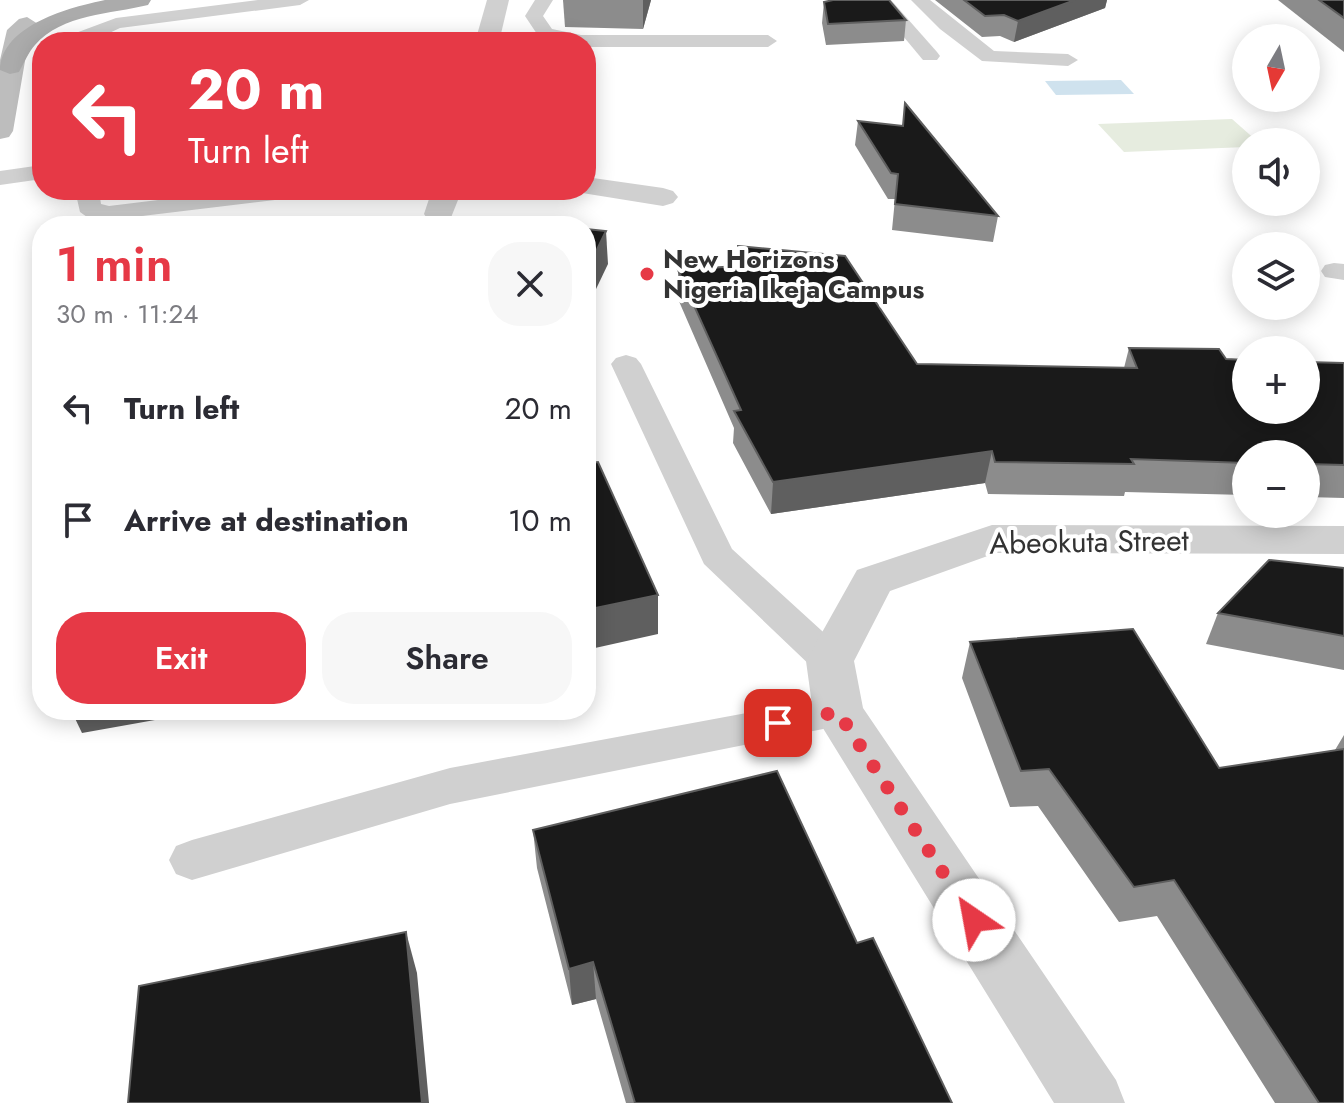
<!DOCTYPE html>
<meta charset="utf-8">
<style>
:root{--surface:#fff;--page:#f7f7f7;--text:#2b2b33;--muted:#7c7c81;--accent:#e63946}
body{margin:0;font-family:Jost,sans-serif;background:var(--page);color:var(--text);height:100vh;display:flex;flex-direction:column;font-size:30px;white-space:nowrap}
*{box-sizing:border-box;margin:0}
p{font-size:26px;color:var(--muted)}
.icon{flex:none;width:44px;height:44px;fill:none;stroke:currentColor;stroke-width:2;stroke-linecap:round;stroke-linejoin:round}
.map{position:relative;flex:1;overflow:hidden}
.sheet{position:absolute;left:32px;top:216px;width:564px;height:504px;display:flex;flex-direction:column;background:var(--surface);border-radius:32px;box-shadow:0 4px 20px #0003}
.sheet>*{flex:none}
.hud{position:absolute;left:32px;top:32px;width:564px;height:168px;border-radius:32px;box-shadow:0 4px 20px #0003;background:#e63946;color:#fff;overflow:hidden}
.needle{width:52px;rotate:189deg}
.controls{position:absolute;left:1232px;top:24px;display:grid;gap:16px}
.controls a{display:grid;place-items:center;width:88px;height:88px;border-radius:50%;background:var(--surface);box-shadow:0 4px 20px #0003;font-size:40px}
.pin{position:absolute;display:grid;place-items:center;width:68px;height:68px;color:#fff;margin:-34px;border-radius:16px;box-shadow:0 4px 12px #0006}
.me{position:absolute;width:88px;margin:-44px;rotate:327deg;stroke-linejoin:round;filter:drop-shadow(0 0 6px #0008)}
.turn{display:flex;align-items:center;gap:28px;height:168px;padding:0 24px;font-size:36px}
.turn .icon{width:104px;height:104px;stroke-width:2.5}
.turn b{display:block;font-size:56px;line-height:68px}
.round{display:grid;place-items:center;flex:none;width:84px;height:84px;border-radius:32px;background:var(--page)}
.overview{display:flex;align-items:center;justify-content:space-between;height:136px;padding:0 24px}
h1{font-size:48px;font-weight:600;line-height:60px;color:var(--accent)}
.action{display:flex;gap:16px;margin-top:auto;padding:16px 24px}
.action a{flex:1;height:92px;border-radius:32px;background:var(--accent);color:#fff;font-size:32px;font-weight:600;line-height:92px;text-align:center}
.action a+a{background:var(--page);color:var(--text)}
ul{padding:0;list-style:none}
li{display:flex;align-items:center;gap:24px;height:112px;padding:0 24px}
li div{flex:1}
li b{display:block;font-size:30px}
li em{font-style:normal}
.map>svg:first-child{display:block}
</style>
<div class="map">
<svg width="1344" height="1103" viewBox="0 0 1344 1103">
<rect width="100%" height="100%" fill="#fff"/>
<polygon fill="#e6ecdf" points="1232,119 1258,142 1246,142 1246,147 1124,152 1098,124"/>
<polygon fill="#cfe2ee" points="1121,80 1134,94 1056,95 1045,81"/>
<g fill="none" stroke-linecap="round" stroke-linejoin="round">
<g fill="#d0d0d0" fill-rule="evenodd">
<polygon points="258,0 309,0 300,5 120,28 90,42 72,42 71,38 73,34 116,18"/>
<polygon points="535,0 553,0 543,16 552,29 581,35 768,35 777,41 768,47 586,47 586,42 561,42 539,37 525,16"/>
<polygon points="873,0 891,0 937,52 940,56 937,60 923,60"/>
<polygon points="911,0 930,0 994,51 1068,54 1078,60 1068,66 982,61 940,29"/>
<polygon points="42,165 42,179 0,185 0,171"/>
<polygon points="75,190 99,190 101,204 109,206 240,190 312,190 308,195 300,197 109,220 87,217 80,212"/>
<polygon points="1334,263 1344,264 1344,280 1325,277 1321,271 1325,265"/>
<polygon points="626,355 636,358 641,364 732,549 844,651 850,661 844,671 830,675 816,671 704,564 611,364 616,358"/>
<polygon points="838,696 853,701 859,712 853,723 450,804 192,880 176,874 169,860 176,846 192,840 450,768"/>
</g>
<g fill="#d0d0d0" fill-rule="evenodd">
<polygon points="487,0 509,0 499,42 475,42"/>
<polygon points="586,177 663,188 673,191 678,197 673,203 663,206 576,192 574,190 586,190"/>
<polygon points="432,190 462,190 450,220 439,223 428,220 424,214"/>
<polygon points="992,525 1344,526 1344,554 996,553 890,591 854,661 863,708 1116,1080 1125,1103 1054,1103 813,712 806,661 857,570"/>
</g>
<polygon fill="#bdbdbd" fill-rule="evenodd" points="27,17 38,24 30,32 13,131 9,137 0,139 0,60 7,30 19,19"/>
<path fill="#ababab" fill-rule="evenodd" d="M 105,0 L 151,0 L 148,5 C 111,14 62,14 35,45 C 28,53 24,63 19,72 L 10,74 L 0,70 C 1,25 71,7 105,0 Z"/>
</g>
<g fill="#8c8c8c">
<polygon points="563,0 651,0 643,29 565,27"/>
<polygon points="935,0 1107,0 1105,8 1014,42 1000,36 982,37"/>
<polygon points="1278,0 1344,0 1344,52"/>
<polygon points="824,2 906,20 904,41 826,45 822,23"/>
<polygon points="858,121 902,126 998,216 993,242 892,230 895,199 888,199 855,145"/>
<polygon points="738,246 917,364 1124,368 1129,348 1226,359 1344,363 1344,498 1306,497 1306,454 1246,454 1246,495 1125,492 1124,496 988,494 985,483 771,514 733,443 734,428 678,299 678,270 737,266"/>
<polygon points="1344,568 1344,670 1206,644 1218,613"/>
<polygon points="970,642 1219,768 1335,750 1344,735 1344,1103 1275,1103 1157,916 1119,922 1038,806 1010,807 962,678"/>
<polygon points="533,830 857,943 952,1103 626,1103 596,999 572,1005 537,868"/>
</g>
<g fill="#5f5f5f">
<polygon points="643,0 651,0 643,29"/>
<polygon points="1075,0 1107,0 1105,8 1014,42 1018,21"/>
<polygon points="148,190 166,190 149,192"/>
<polygon points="606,231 608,264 586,310 586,272"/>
<polygon points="992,451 985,483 771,514 773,482"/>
<polygon points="658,595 658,634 586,650 586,610"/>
<polygon points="71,710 211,710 82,733"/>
<polygon points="406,932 417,973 429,1103 422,1103"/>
<polygon points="593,962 596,999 572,1005 569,969"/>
</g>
<g fill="#1a1a1a" stroke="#5f5f5f" stroke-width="2">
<polygon points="833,0 889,0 906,20 828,24 824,2"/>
<polygon points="964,0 1075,0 1018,21 1004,15 985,16"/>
<polygon points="1319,0 1344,0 1344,18"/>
<polygon points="905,103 998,216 895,204 898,174 891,173 858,121 903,126"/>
<polygon points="510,222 553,226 507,226"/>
<polygon points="586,229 606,231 586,272"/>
<polygon points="738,246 845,256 917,364 1137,368 1129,348 1219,349 1226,359 1246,360 1246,410 1306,410 1306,362 1344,363 1344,465 1306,464 1306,454 1246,454 1246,463 1131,459 1134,464 995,462 992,451 773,482 734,411 741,410 678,270 738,266"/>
<polygon points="586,454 590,463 598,462 658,595 586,610"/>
<polygon points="1269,560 1344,568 1344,636 1218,613"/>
<polygon points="1133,629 1219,768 1344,749 1344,1103 1319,1103 1174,880 1134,887 1049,769 1021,771 970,642"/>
<polygon points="777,771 857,943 873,938 952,1103 635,1103 593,962 569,969 533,830"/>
<polygon points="406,932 422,1103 128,1103 139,986"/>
</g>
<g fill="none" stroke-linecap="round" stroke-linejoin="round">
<polyline stroke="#e63946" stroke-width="14" stroke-dasharray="0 25.2" points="778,723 838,712 974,920"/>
</g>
<circle fill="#e63946" stroke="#fff" stroke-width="3" cx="647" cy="274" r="8"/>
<g text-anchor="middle" stroke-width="8" stroke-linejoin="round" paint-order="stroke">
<g font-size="26" font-weight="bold" fill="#333" stroke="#fff" text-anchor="start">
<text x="663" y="268">New Horizons<tspan x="663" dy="30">Nigeria Ikeja Campus</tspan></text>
</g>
<g font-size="30" fill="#333" stroke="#fff">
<text transform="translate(1089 542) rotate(-1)" y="10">Abeokuta Street</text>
</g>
</g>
</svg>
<div class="controls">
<a><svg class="needle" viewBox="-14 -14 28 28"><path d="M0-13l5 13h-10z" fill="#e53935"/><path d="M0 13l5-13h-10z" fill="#7c7c81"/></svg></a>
<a><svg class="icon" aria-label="sound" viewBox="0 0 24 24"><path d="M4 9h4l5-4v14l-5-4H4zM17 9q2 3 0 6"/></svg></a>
<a><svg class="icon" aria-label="layers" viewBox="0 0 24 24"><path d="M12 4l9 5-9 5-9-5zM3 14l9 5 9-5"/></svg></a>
<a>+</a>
<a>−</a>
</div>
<div class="pin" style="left:778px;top:723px;background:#d93025"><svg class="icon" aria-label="arrive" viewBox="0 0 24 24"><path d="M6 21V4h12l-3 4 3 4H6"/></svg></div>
<svg class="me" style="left:974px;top:920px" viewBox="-20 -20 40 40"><circle r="19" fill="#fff"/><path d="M0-13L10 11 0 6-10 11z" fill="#e63946"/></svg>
<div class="hud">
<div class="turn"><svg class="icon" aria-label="left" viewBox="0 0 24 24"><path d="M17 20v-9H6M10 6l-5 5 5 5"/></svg><div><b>20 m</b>Turn left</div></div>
</div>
<section class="sheet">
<div class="overview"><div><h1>1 min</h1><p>30 m · 11:24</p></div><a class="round"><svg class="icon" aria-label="close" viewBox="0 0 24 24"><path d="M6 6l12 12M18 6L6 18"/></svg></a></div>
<ul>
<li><svg class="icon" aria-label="left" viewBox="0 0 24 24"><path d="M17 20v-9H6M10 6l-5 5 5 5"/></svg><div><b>Turn left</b></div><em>20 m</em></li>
<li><svg class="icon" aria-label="arrive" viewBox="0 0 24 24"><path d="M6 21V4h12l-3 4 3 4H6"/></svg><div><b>Arrive at destination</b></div><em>10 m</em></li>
</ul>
<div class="action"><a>Exit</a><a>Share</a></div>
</section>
</div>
